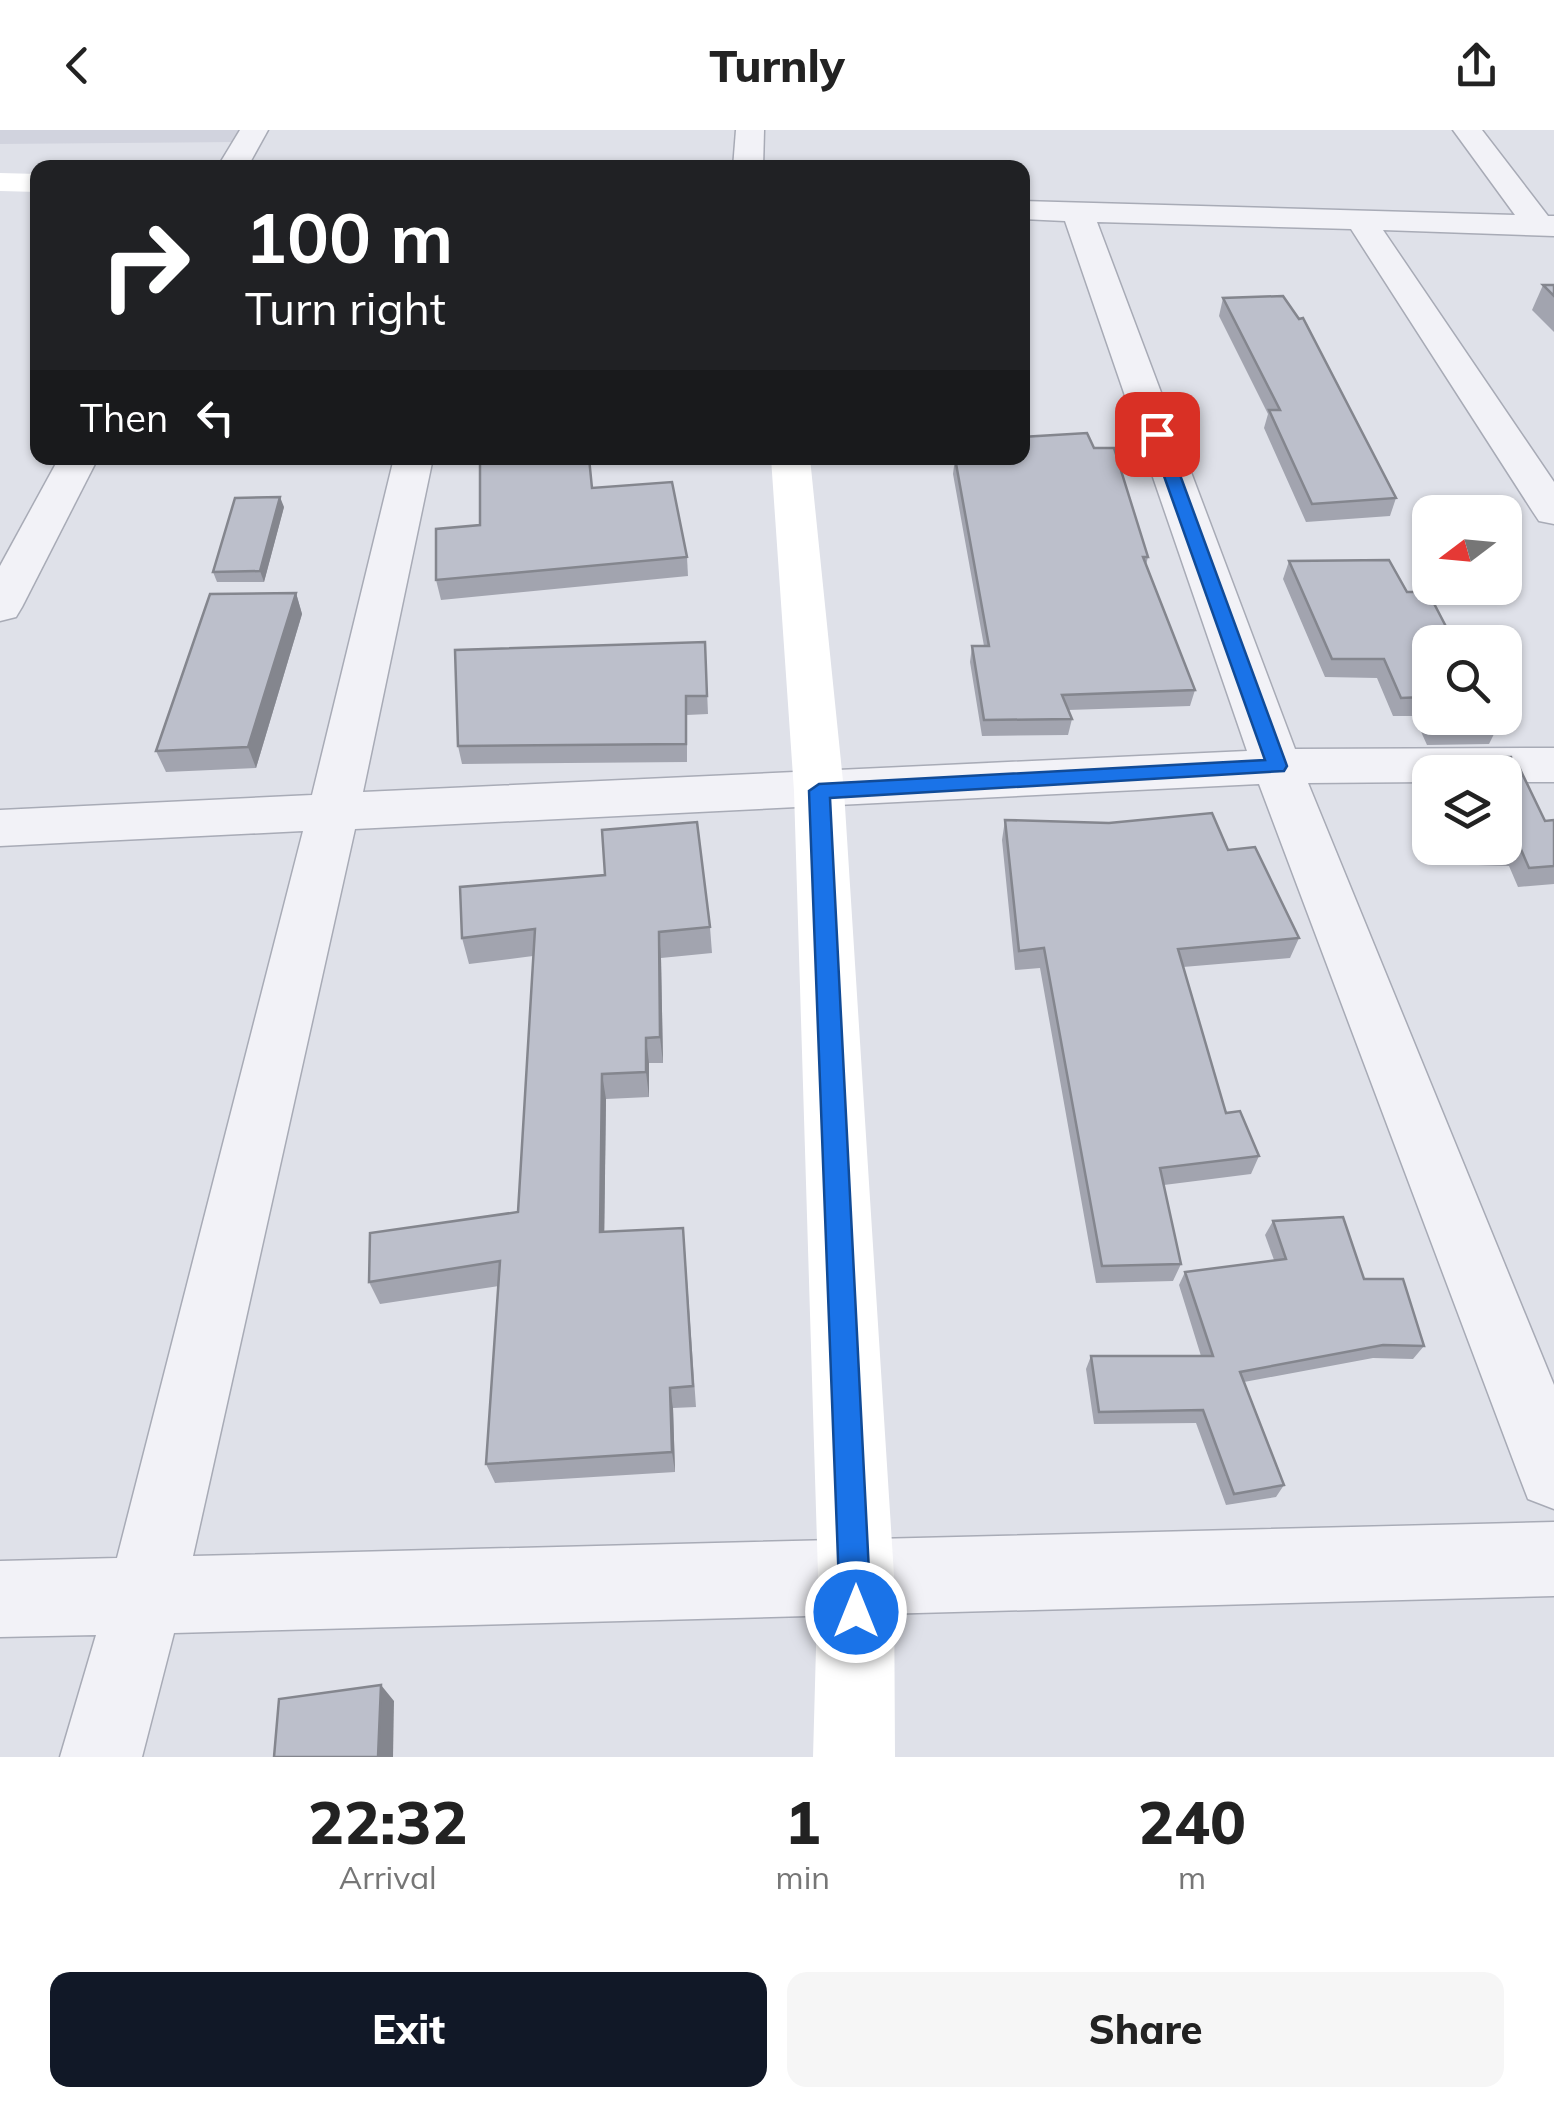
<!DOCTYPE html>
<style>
:root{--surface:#fff;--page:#f6f6f6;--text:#222;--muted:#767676;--accent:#111827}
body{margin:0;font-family:Mulish,sans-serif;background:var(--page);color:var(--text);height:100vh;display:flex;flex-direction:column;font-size:38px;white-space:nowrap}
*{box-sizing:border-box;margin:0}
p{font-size:32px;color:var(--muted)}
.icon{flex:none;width:55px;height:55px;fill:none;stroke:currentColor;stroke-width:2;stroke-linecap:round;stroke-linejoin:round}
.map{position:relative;height:1627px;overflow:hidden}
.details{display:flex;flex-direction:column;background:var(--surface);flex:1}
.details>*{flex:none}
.banner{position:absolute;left:30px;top:30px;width:1000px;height:305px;border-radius:20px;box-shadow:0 2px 8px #0004;background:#202124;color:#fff;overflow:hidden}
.needle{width:65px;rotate:254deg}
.fabs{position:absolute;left:1412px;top:365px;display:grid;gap:20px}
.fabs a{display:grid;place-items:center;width:110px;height:110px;border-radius:20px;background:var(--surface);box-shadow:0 2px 8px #0004;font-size:50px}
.pin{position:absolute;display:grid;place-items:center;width:85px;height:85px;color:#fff;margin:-42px;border-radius:20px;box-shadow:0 5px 15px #0006}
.me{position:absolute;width:110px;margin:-55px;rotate:0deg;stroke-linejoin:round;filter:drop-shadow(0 0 8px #0008)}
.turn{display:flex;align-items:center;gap:35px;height:210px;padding:0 50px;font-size:45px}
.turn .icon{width:130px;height:130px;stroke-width:2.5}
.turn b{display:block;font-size:70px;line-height:85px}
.then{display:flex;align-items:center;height:95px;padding:0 50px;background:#0003;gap:20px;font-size:38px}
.eta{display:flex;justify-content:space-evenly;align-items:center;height:170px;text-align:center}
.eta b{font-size:60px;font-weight:800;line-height:70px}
.action{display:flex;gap:20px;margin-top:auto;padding:20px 50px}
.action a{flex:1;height:115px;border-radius:20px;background:var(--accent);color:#fff;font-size:40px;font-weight:800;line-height:115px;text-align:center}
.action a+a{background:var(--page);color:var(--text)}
header{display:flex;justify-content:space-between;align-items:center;height:130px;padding:0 50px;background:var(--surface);font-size:45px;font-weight:800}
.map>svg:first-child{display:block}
</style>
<header><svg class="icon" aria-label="back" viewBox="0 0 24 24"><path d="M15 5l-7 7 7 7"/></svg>Turnly<svg class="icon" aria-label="share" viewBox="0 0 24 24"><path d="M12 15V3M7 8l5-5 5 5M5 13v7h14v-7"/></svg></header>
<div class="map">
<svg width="1554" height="1627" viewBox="0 0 1554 1627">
<rect width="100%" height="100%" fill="#dfe1e9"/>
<polygon fill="#d1d3de" points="0,0 244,0 237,12 0,14"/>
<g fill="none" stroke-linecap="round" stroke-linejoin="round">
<g stroke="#a8abb6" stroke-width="3">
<g id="street">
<polygon points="240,0 268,0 247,38 217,38"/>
<polygon points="736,0 764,0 763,38 733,38"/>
<polygon points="1453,0 1482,0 1548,86 1554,86 1554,106 1383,100 1554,352 1554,394 1539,391 1533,382 1351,99 1097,92 1295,619 1554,618 1554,652 1505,652 1505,642 1430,642 1430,652 1308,653 1554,1255 1554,1379 1528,1369 1518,1343 1259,654 355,699 193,1426 1554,1392 1554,1466 174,1503 142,1627 60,1627 96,1505 0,1507 0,1431 117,1428 303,701 0,716 0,680 312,665 394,328 433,328 363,662 1247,621 1065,91 1022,89 1022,71 1515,85"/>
<polygon points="59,328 98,328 22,477 16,487 0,491 0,436"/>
</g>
</g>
<use href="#street" fill="#f2f2f7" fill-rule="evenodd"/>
<g fill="#fff" fill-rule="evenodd">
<polygon points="0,43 38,44 38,62 0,61"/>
<polygon points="771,328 810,328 844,661 894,1445 895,1627 813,1627 818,1445 794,661"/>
</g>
</g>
<g fill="#a2a4af">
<polygon points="1543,155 1554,155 1554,202 1532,180"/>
<polygon points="1223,168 1396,368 1390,386 1306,392 1264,298 1268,284 1219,186"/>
<polygon points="955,328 1148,427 1146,435 1195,560 1190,576 1068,580 1072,589 1068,605 982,606 970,532 972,516 984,516 953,344"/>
<polygon points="592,358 687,427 688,446 441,470 436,450 480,395"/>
<polygon points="284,377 264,452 217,452 213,442"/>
<polygon points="1289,431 1430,512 1430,588 1494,588 1498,596 1489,614 1427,615 1414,586 1393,586 1377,548 1325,547 1283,449"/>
<polygon points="296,463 302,484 256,638 166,642 156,621"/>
<polygon points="705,512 708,584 687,585 687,632 462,634 458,616"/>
<polygon points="1450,627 1512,636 1545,691 1554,690 1554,754 1518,757 1509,736 1478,735 1470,718 1505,718 1505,642 1442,642"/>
<polygon points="1005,690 1228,720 1299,808 1290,828 1183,837 1226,983 1259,1026 1251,1044 1164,1055 1181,1134 1173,1151 1096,1153 1040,838 1015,840 1002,710"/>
<polygon points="460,757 710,797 712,823 661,828 663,933 649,933 649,967 606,969 604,1102 685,1121 696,1277 673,1278 675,1342 495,1353 486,1334 499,1156 380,1174 369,1152 518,1082 533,826 469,834 462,808"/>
<polygon points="1273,1091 1364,1149 1424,1216 1413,1229 1373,1228 1244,1252 1284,1355 1276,1367 1226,1375 1196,1293 1094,1294 1086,1239 1091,1226 1201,1226 1179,1155 1185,1142 1274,1130 1265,1105"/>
</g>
<g fill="#84868e">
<polygon points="280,367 284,377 264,452 260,441"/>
<polygon points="296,463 302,484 256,638 248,617"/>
<polygon points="659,802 661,828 663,933 660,907"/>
<polygon points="646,908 649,933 649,967 646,942"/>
<polygon points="602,944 606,969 604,1125 600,1102"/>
<polygon points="670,1258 673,1278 675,1342 672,1322"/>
<polygon points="381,1555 394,1571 393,1627 378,1627"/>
</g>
<g fill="#bcbfcb" stroke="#84868e" stroke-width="2.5">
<polygon points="1543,155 1554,155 1554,166"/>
<polygon points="1283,166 1299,189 1303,188 1396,368 1312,374 1269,280 1280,280 1223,168"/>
<polygon points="1087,303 1094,318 1114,318 1148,427 1143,427 1195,560 1062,565 1072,589 984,590 972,516 989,516 955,328 1022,328 1022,307"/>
<polygon points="480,328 589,328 592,358 672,352 687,427 436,450 436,399 480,395"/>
<polygon points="280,367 260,441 213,442 235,368"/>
<polygon points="1389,430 1407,462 1428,462 1454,512 1430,512 1430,584 1423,567 1401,568 1384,529 1332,529 1289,431"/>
<polygon points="296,463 248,617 156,621 210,464"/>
<polygon points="705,512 707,566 686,566 686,614 458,616 455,520"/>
<polygon points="1432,588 1494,588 1498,596 1435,596"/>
<polygon points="1450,627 1511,627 1512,636 1519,637 1545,691 1554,690 1554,736 1529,738 1520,717 1505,717 1505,642 1457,642"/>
<polygon points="1212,683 1228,720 1255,717 1299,808 1178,819 1226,983 1240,981 1259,1026 1160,1038 1181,1134 1102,1136 1044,818 1019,821 1005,690 1109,693"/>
<polygon points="697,692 710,797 659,802 660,907 646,908 646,942 602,944 600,1102 683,1098 693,1256 670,1258 672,1322 486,1334 500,1131 369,1152 370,1103 518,1082 535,799 462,808 460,757 605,745 602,700"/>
<polygon points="1343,1087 1364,1149 1403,1149 1424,1216 1383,1215 1240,1242 1284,1355 1234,1364 1203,1280 1099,1282 1091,1226 1213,1226 1185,1142 1286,1129 1273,1091"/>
<polygon points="381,1555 378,1627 274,1627 279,1569"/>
</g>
<polygon fill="#1a73e8" stroke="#114b97" stroke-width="2.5" points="1151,300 1165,304 1287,636 1284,641 830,668 871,1482 867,1493 856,1497 844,1493 840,1482 809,661 819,654 1265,630 1149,304"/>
</svg>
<div class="fabs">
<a><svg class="needle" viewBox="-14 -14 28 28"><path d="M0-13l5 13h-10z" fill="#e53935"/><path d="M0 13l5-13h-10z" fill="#767676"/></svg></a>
<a><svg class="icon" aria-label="search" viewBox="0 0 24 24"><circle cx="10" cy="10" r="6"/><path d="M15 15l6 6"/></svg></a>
<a><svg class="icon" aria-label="layers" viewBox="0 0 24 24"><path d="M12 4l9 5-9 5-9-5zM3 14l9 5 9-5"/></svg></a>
</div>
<div class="pin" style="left:1157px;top:304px;background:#d93025"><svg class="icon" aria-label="arrive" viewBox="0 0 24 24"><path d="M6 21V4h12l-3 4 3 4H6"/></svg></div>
<svg class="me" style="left:856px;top:1482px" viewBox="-20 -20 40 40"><circle r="17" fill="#1a73e8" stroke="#fff" stroke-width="3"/><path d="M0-11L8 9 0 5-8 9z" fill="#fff"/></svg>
<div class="banner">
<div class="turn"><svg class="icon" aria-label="right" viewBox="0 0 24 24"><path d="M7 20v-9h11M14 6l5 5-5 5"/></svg><div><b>100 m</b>Turn right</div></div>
<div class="then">Then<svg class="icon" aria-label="left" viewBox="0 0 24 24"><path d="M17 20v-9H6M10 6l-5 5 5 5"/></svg></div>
</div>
</div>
<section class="details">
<div class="eta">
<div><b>22:32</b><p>Arrival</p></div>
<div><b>1</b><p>min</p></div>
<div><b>240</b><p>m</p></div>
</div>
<div class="action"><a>Exit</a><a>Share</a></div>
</section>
